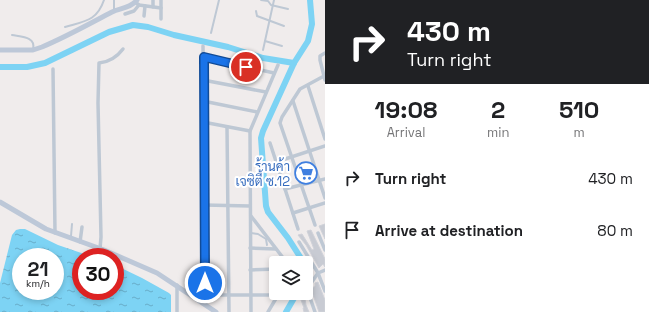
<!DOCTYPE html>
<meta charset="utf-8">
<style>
:root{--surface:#fff;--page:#f2f2f2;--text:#202124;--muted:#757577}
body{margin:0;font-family:"Space Grotesk",Sarabun,sans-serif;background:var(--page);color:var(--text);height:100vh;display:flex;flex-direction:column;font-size:15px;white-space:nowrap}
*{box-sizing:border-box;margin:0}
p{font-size:13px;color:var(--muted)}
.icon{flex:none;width:22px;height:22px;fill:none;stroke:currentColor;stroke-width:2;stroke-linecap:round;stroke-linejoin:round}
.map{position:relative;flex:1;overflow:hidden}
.sheet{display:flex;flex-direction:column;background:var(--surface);width:324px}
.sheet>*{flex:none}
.top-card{background:#202124;color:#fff;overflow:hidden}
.controls{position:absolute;left:269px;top:256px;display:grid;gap:8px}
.controls a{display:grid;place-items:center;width:44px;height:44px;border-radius:4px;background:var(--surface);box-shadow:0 2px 6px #0003;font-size:20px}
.speed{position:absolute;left:12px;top:248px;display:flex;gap:8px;font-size:20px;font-weight:700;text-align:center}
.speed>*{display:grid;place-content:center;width:52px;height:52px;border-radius:50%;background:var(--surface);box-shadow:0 2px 6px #0003;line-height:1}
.speed small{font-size:10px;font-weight:400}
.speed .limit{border:6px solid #d22;background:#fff;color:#111}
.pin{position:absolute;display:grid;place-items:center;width:34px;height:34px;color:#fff;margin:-17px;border:2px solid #fff;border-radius:50%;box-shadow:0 1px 4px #0007}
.me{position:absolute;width:44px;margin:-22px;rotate:0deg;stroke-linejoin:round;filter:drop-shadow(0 0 3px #0008)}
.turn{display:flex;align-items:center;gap:14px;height:84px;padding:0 16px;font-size:18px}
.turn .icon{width:52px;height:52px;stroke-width:2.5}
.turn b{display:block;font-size:28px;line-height:34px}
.eta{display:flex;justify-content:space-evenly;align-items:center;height:68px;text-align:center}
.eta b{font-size:24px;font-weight:700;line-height:28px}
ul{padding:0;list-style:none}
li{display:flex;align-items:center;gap:12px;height:52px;padding:0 16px}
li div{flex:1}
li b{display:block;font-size:15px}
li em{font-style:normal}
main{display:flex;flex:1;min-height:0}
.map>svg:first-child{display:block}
</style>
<main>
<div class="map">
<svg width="325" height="312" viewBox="0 0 325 312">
<defs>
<pattern id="water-ripples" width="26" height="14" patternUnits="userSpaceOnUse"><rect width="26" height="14" fill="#7dd3f4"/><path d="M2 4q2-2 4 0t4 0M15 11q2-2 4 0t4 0" fill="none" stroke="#68adc9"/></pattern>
</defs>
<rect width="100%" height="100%" fill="#f0ecec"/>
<path fill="url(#water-ripples)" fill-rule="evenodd" d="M 20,229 L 25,229 L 58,245 L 93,257 L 81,257 L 81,291 L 115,291 L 115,265 L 142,278 L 169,293 L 171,295 L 171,312 L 0,312 L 0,283 L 12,235 L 16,230 ZM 21,257 L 55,257 L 55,291 L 21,291 Z"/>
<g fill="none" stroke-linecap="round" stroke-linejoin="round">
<g stroke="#7dd3f4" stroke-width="6">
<polyline points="0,67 27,67 45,63 109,32 133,25 148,27 174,35 228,47 263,58 294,63"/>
<polyline points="304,263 288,238 268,212 266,206 261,138 263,131 294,63 308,41 312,24 310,0"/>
<polyline points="306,266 308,271 306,277"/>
<polyline points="286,312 297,293"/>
</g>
</g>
<g fill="#c8cbd3" stroke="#d0d2d9">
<polygon points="325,224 325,239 319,226"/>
<polygon points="311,230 325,259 325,267 323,264 319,268 306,245 298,235 302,234 312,250 314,249 307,231"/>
<polygon points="318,282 325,300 325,312 319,312 311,289 315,286 315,283"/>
<polygon points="305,299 306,305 309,312 304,312 303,308 304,308 301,300"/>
</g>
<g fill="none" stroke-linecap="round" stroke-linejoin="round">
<g stroke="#bec8d4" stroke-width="2">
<polyline points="261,0 268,1 271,5 288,9"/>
<polyline points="114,10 114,0"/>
<polyline points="256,11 257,16 284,26"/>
<path d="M 65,27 C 85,21 97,21 104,0"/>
<polyline points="211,33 219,0"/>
<path d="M 12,35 C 22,37 36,37 33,49"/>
<polyline points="265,41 282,46"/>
<polyline points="263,50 274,0"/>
<polyline points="251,233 258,234 266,239 267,245"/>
<polyline points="71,236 72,224"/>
</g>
<g stroke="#bec8d4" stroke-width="3.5">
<polyline points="135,2 139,5 161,8"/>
<polyline points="153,7 153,0"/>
<polyline points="125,14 134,11 139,5"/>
<polyline points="144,16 145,6"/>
<polyline points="161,19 161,0"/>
<polyline points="203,46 205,295"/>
<polyline points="325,53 320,56 320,60 325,80"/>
<polyline points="204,57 274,73"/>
<polyline points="53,69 55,233"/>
<polyline points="203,80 266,92"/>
<polyline points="308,86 325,139"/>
<polyline points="203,101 257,112"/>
<polyline points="293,101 325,198"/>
<polyline points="203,122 250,131"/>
<polyline points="227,127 229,312"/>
<polyline points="270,143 298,229"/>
<polyline points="276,162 325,146"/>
<polyline points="285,189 325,179"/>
<polyline points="204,205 250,206"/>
<polyline points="293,213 325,203"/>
<polyline points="251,216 287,263"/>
<polyline points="315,225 280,123 282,117 300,89 324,76"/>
<polyline points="318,233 325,250"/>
<polyline points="80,242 82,227"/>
<polyline points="299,242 318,273 325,291"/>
<polyline points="250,248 276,249"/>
<path d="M 100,249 L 101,237 L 98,103 L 99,63 C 110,62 117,57 123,49"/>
<polyline points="250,270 276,269"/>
<polyline points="177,285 177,312"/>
<polyline points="191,294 195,295 278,295 279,293"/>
<polyline points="251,312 250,131 278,65"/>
<polyline points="268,312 278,295"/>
<polyline points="315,312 307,289 318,273 325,270"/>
</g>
<g stroke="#bdc8d8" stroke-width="5">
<path d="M 0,50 L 33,50 L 42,47 C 66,37 89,24 112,12 C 120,8 131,8 137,0"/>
<polyline points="0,202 46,229 104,250 157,273 216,312"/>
</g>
</g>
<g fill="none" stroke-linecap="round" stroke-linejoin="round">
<g stroke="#114b97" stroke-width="10">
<polyline id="route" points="205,283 204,57 246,67"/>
</g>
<use href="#route" stroke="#1a73e8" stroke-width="7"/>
</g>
<defs>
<g id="supermarket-ring" transform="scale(1.15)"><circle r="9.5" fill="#fff" stroke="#3f7fe0" stroke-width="1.5"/><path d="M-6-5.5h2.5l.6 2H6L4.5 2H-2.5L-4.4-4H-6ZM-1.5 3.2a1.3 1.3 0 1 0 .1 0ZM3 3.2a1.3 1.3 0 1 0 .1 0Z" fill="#3f7fe0"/></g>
</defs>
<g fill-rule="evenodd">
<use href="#supermarket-ring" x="306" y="173"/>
</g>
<g text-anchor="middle" stroke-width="4" stroke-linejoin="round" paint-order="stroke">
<g font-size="13" fill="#366cbe" stroke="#fff" text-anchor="end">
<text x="290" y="171">ร้านค้า<tspan x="290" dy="15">เจซิตี้ ซ.12</tspan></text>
</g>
</g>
</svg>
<div class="controls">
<a><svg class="icon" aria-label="layers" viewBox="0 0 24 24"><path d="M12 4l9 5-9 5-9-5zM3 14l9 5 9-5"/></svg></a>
</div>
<div class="speed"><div>21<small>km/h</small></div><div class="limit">30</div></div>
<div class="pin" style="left:246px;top:67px;background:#d93025"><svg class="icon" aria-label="arrive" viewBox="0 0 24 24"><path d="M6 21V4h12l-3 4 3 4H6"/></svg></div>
<svg class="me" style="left:205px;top:283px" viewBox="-20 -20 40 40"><circle r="17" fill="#1a73e8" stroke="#fff" stroke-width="3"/><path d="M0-11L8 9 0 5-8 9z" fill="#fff"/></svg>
</div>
<section class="sheet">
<div class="top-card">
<div class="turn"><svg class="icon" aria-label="right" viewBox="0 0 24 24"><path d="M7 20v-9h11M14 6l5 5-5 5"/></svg><div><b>430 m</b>Turn right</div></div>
</div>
<div class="eta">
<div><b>19:08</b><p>Arrival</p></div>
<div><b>2</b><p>min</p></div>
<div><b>510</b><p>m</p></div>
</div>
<ul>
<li><svg class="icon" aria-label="right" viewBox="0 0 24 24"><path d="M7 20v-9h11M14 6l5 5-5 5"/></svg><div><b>Turn right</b></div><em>430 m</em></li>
<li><svg class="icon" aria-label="arrive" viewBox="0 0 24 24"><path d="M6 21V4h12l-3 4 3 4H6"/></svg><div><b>Arrive at destination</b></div><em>80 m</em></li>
</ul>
</section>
</main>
